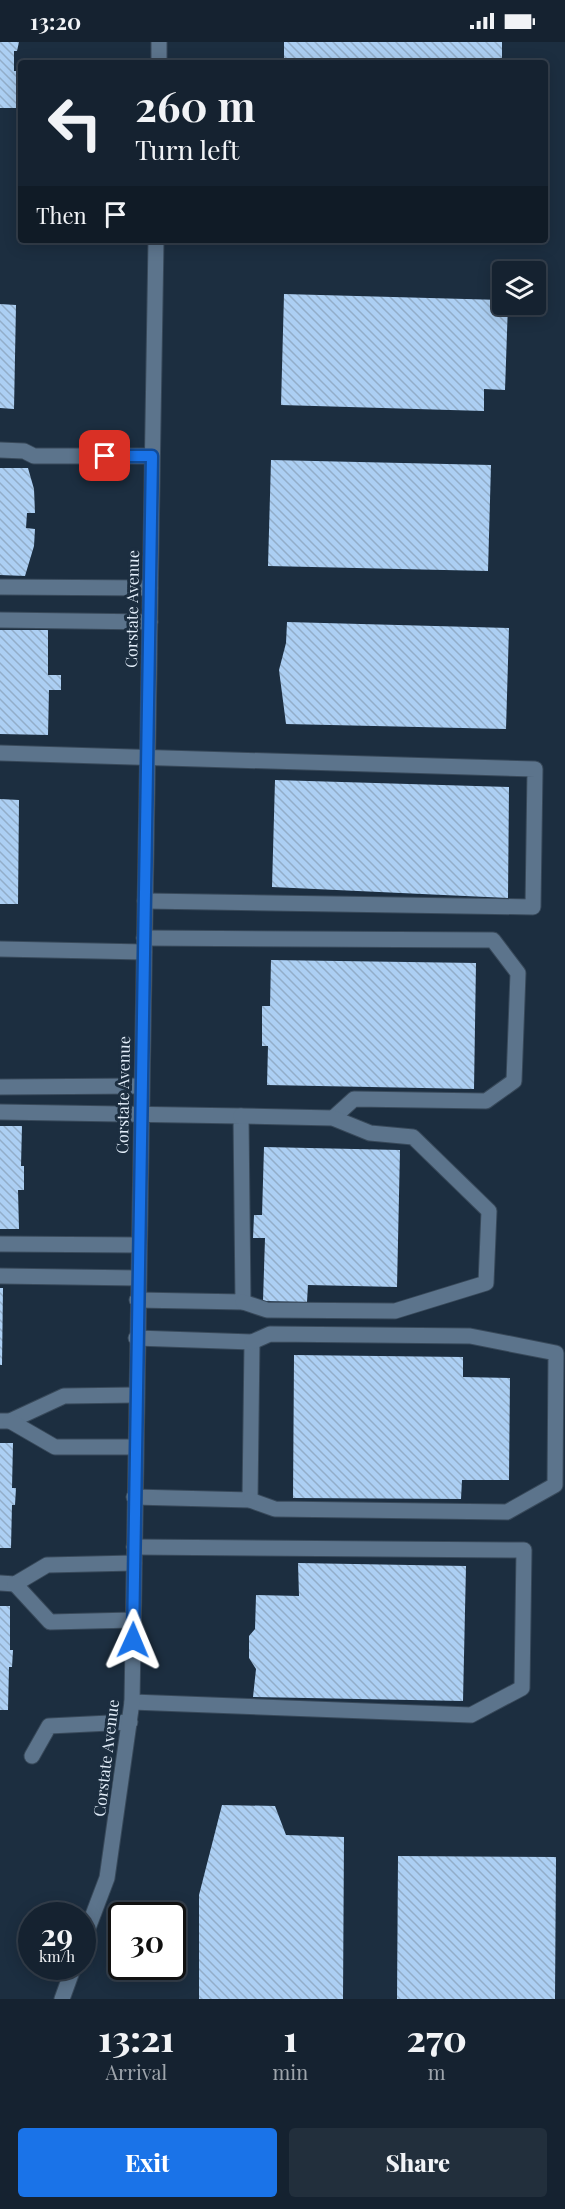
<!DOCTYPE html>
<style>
:root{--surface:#152230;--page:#222f3c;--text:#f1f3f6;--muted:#9da4ab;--line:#343f4c;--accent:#1a73e8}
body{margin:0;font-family:"Playfair Display",serif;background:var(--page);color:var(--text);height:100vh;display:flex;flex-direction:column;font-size:22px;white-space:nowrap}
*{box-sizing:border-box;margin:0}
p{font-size:20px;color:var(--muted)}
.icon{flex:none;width:33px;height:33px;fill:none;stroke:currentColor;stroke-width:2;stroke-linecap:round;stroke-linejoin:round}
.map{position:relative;height:1957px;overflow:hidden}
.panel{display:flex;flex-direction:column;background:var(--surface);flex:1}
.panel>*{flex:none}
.hud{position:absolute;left:18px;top:18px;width:530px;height:183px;border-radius:6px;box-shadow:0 3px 15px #0003,0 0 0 2px var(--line);background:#152230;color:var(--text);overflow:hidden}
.tools{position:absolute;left:492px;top:219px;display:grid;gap:12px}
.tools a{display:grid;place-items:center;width:54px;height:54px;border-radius:6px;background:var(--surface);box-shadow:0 3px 15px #0003,0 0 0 2px var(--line);font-size:30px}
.speed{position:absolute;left:18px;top:1860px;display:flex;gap:12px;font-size:30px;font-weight:700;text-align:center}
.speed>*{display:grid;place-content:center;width:78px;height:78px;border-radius:50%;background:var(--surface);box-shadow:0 3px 15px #0003,0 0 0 2px var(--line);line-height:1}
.speed small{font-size:15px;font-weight:400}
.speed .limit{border:3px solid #111;border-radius:9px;background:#fff;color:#111}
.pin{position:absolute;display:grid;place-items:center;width:51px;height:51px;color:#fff;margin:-26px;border-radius:12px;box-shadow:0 3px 9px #0006}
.me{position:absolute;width:66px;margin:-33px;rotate:1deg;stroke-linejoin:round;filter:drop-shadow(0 0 4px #0008)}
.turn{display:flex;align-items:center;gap:21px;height:126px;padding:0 18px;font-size:27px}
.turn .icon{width:78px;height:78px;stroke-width:2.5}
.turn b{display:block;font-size:42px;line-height:51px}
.then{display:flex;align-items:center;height:57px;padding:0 18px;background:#0003;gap:12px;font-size:22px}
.eta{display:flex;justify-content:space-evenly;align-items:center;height:102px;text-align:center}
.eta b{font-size:36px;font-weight:800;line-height:42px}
.primary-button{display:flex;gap:12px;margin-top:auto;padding:12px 18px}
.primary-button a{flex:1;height:69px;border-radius:6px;background:var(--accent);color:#fff;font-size:24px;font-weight:800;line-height:69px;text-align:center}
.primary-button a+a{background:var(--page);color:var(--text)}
.status{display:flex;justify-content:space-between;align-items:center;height:42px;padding:0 30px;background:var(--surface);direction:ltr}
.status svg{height:16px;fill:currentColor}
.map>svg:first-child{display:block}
</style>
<div class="status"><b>13:20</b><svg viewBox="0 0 49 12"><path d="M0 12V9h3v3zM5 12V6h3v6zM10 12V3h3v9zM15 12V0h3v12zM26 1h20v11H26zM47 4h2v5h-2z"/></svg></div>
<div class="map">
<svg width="565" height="1957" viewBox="0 0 565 1957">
<defs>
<pattern id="building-back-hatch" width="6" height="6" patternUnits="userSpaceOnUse" patternTransform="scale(1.5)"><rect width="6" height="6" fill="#accff3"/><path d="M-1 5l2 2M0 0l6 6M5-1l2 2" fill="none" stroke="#92adc9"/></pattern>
</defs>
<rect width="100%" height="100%" fill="#1c2e40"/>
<g fill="url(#building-back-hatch)">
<polygon points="0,0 19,0 17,9 14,9 14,29 20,29 21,66 0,66"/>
<rect x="284" y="0" width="218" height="21"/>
<polygon points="388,198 499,198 498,203"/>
<polygon points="284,252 502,258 502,262 508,262 505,348 484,347 484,369 281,363"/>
<polygon points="0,262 16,263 14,367 0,366"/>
<polygon points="271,418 491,423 488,529 268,524"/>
<polygon points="0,426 28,426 34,447 35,471 27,471 26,486 35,487 34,504 25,534 0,533"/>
<polygon points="287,580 509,586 506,687 286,682 279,628 286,601"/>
<polygon points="0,588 48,588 48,633 61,633 61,648 49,648 48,693 0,692"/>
<polygon points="275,738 509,745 508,856 272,845"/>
<polygon points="0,757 19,758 18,862 0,862"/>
<polygon points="271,918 476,921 474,1047 267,1043 268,1004 262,1004 262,964 270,964"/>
<polygon points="0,1084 22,1084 21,1124 24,1124 24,1148 18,1148 19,1187 0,1187"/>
<polygon points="264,1105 400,1108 397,1245 308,1243 307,1260 263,1259 265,1196 253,1196 254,1173 262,1173"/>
<polygon points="0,1246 3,1246 2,1323 0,1323"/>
<polygon points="294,1313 463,1315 463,1335 510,1336 509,1438 462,1438 461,1457 293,1456"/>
<polygon points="0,1401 13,1401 12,1446 16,1446 15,1463 12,1463 11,1506 0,1506"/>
<polygon points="298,1521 466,1524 463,1659 253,1655 256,1627 249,1616 249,1594 255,1587 256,1553 299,1554"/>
<polygon points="0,1564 10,1564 10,1608 13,1608 12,1625 9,1625 8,1668 0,1668"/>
<polygon points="222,1763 275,1764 286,1793 344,1795 343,1957 199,1957 199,1853"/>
<polygon points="398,1814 556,1815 555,1957 397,1957"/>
</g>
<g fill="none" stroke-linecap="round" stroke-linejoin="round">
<g stroke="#38495a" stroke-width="17">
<g id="minor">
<polyline points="159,21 159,0"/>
<polyline points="0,408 24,409 34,414 152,414"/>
<polyline points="0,545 150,546"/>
<polyline points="0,578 150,580"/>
<polyline points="0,711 535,727 533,865 145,859"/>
<polyline points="144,896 493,898 518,931 514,1039 486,1059 354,1057 333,1076"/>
<polyline points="0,907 144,910"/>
<polyline points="0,1045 140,1044"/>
<polyline points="0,1070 241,1074 243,1260 137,1258"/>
<polyline points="241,1074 333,1076 370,1091 413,1095 489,1169 486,1241 395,1269 267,1268 243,1260"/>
<polyline points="0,1202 138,1203"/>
<polyline points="0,1234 138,1236"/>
<polyline points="0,1379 10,1379 64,1354 135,1353"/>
<polyline points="10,1379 55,1405 135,1405"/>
<polyline points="134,1455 250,1458 252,1300 136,1296"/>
<polyline points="250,1458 275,1467 507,1470 555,1443 556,1311 470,1294 270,1292 252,1300"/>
<polyline points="0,1541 15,1542 47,1523 134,1521"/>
<polyline points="15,1542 50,1580 133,1578"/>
<polyline points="132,1660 471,1673 522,1646 524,1508 134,1505"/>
<polyline points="32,1714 49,1684 130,1680"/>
<polyline points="82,1902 107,1836 132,1660 156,198"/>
<polyline points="62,1957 74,1924"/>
</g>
</g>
<use href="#minor" stroke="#5c748c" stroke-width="15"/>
</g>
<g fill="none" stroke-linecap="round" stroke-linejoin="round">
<g stroke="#114b97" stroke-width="15">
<polyline id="route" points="105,414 152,414 133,1598"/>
</g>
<use href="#route" stroke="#1a73e8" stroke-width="10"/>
</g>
<g text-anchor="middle" stroke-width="6" stroke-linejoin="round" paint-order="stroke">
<g font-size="16" fill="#e2edf9" stroke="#1c2e40">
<text transform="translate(132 567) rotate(-89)" y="6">Corstate Avenue</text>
<text transform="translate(123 1053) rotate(-89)" y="6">Corstate Avenue</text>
<text transform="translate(106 1716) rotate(-83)" y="6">Corstate Avenue</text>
</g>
</g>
</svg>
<div class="tools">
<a><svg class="icon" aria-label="layers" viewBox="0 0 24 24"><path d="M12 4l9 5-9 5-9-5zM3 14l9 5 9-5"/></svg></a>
</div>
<div class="speed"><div>29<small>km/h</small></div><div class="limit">30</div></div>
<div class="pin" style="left:105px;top:414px;background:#d93025"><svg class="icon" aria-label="arrive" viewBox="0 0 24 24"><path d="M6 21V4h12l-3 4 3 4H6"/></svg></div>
<svg class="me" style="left:133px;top:1598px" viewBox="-20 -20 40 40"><path d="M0-17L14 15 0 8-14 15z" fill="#1a73e8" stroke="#fff" stroke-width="4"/></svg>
<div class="hud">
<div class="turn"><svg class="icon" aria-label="left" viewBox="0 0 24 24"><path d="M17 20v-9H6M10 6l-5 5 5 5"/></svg><div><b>260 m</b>Turn left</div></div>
<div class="then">Then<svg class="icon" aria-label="arrive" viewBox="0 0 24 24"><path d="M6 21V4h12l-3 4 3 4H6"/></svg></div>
</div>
</div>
<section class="panel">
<div class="eta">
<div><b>13:21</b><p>Arrival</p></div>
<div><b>1</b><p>min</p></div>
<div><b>270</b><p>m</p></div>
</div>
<div class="primary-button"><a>Exit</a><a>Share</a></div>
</section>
